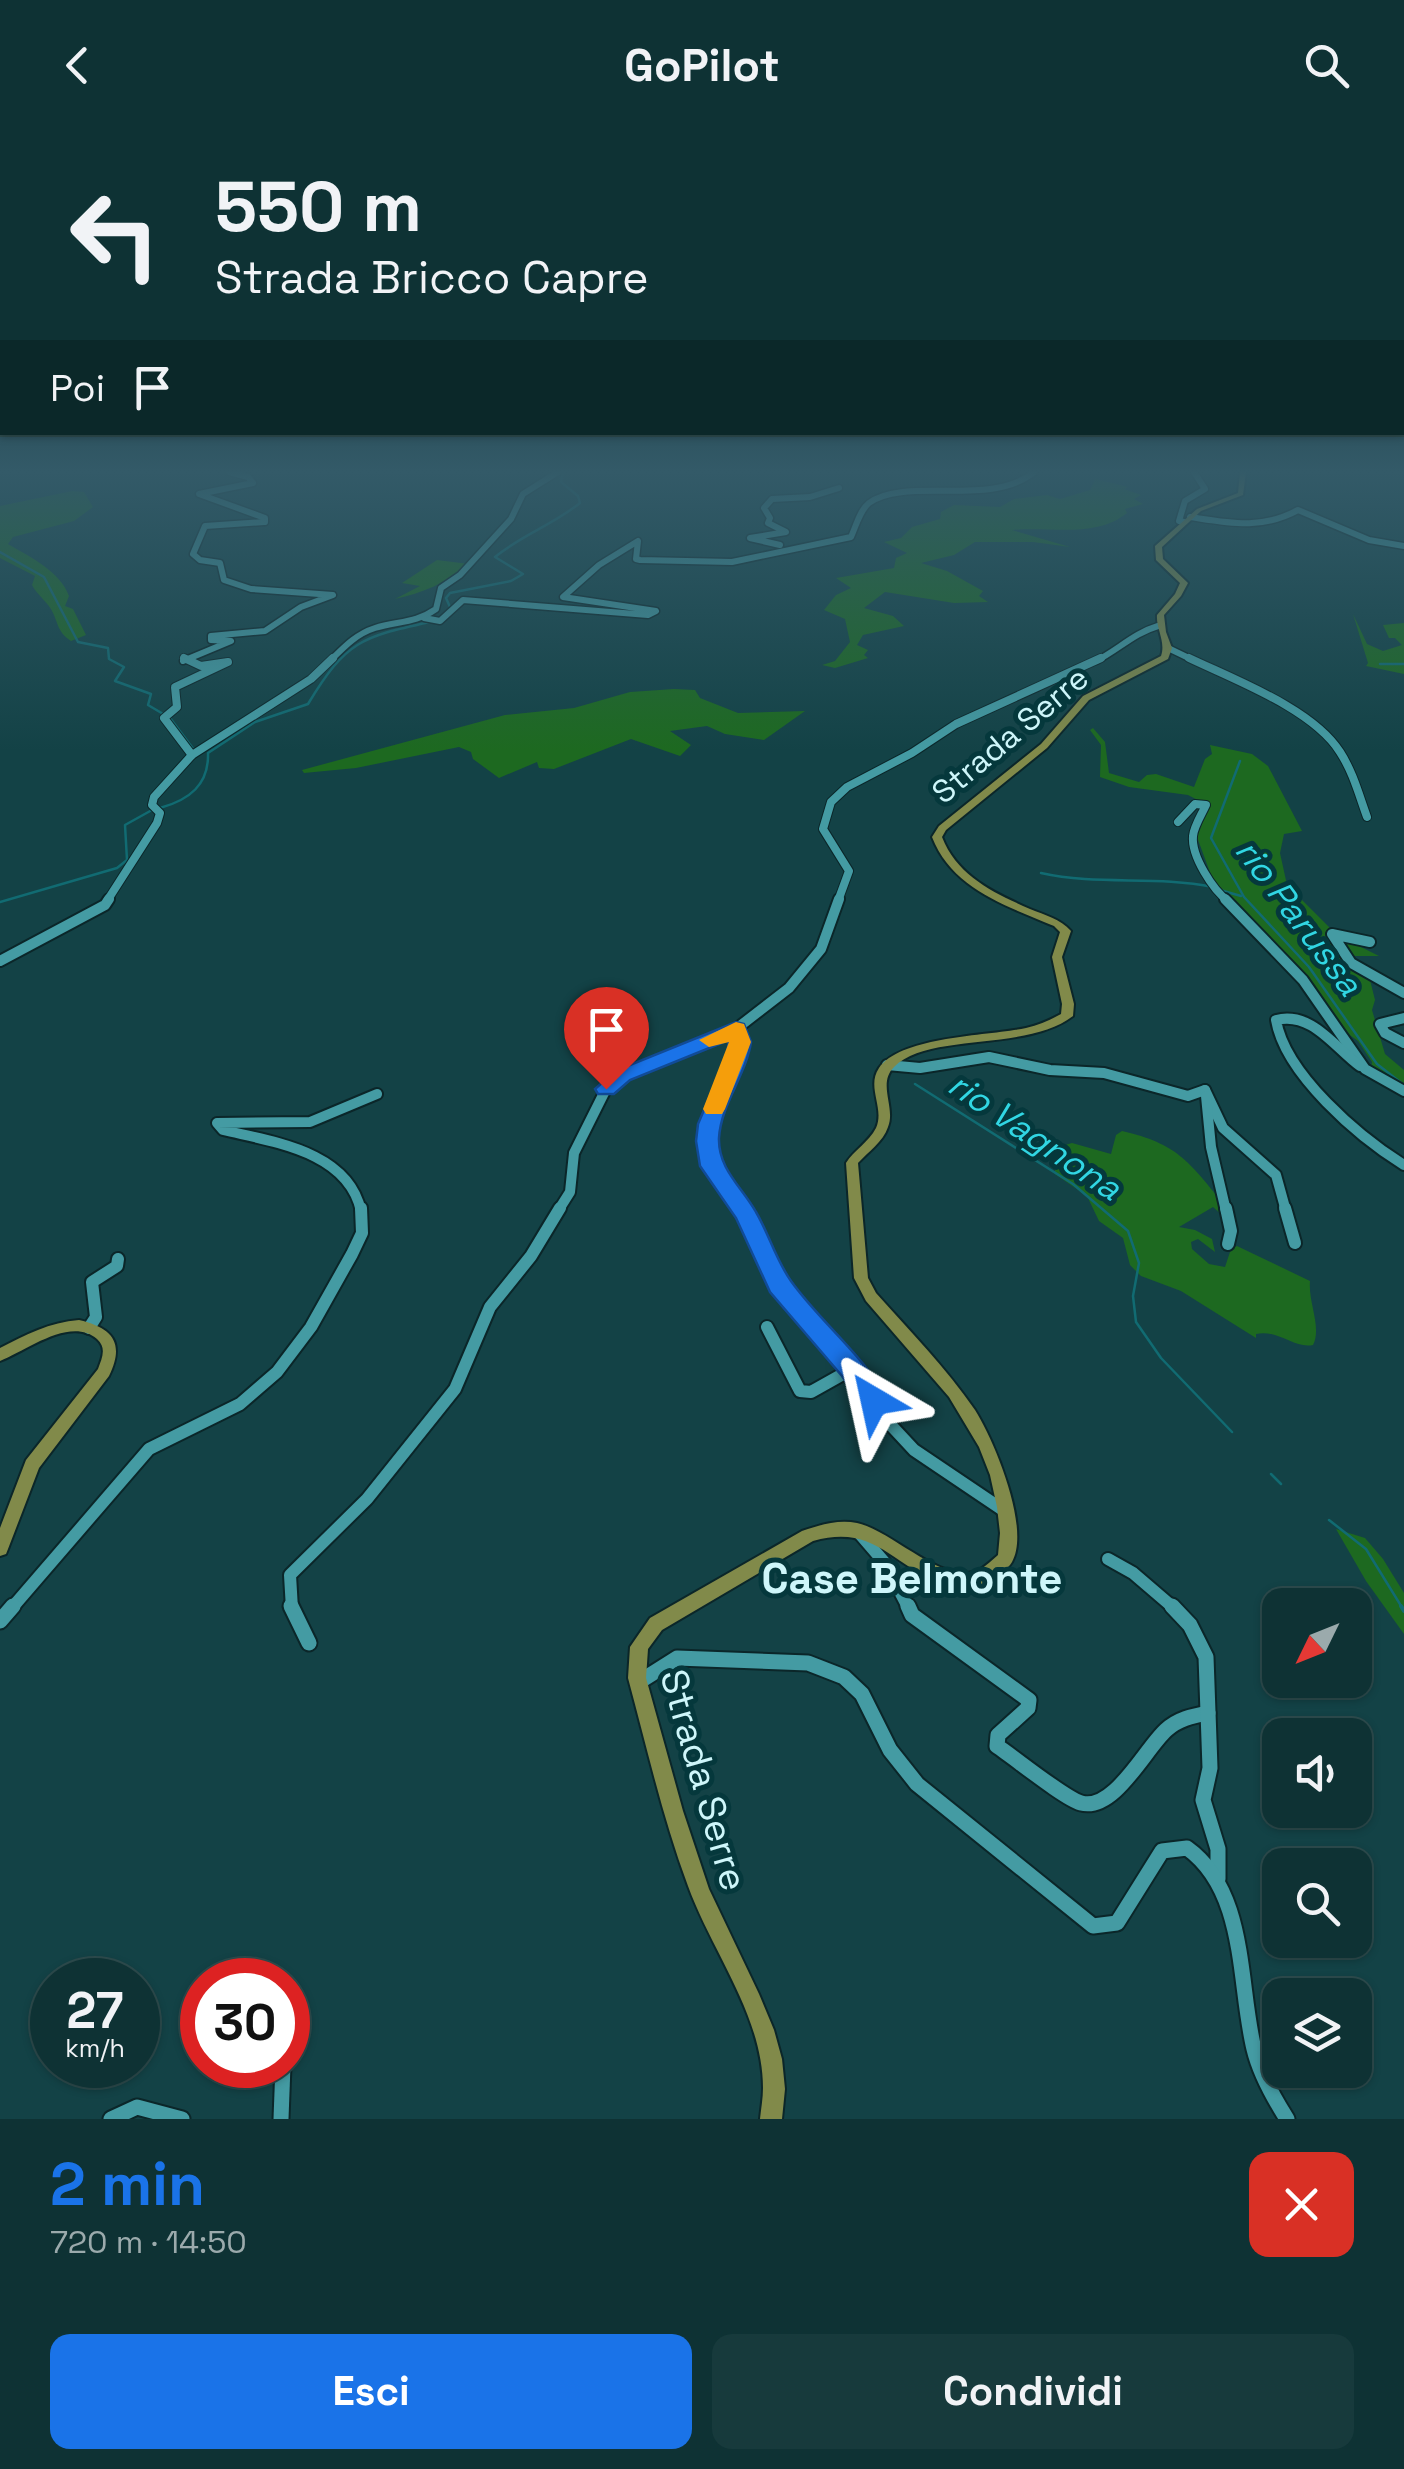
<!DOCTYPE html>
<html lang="it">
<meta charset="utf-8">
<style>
:root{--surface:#0e3234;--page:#173a3c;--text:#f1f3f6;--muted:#9baaac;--line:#2e4d4f;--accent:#1a73e8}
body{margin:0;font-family:"Space Grotesk",sans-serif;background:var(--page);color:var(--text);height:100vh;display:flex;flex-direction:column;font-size:38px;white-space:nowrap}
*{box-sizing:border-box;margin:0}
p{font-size:32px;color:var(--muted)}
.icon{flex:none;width:55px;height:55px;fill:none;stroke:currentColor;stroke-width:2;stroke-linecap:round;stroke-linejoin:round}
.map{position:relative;height:1989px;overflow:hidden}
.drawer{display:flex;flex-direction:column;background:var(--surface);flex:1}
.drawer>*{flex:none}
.hud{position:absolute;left:0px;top:0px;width:1405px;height:305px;box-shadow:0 2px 8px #0004,0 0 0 2px var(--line);background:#0e3234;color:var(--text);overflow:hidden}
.needle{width:65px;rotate:227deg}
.buttons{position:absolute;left:1262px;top:1458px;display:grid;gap:20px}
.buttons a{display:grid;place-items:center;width:110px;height:110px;border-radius:20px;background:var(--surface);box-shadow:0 2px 8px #0004,0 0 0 2px var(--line);font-size:50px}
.speed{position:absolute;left:30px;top:1828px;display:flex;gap:20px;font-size:50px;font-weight:700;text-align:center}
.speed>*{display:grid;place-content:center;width:130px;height:130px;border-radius:50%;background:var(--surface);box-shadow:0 2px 8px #0004,0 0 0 2px var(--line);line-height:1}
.speed small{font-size:25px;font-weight:400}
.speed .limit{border:15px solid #d22;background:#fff;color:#111}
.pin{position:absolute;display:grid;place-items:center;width:85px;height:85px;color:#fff;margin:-102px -42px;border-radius:50% 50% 50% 0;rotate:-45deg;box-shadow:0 0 10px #0007}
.pin .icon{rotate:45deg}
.me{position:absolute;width:110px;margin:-55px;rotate:324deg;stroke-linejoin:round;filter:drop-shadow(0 0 8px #0008)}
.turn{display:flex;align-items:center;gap:35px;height:210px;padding:0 50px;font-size:45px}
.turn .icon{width:130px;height:130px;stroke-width:2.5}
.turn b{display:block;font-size:70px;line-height:85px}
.then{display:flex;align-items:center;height:95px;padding:0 50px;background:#0003;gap:20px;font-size:38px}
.round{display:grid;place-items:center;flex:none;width:105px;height:105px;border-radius:20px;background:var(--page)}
.head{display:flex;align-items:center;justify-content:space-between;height:170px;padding:0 50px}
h1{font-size:60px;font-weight:600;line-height:75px;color:var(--accent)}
.cta{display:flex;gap:20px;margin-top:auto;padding:20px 50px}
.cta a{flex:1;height:115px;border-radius:20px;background:var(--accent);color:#fff;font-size:40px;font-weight:600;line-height:115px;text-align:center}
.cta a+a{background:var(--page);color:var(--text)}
header{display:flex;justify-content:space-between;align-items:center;height:130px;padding:0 50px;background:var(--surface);font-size:45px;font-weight:600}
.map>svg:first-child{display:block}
</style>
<header><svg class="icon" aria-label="back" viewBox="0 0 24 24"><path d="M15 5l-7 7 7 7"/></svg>GoPilot<svg class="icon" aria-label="search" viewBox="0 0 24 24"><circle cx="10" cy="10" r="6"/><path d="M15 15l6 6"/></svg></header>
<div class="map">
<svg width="1404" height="1989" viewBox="0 0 1404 1989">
<rect width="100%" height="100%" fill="#134246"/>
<g fill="#1d6920">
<path d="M 1095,349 L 1128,357 L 1124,359 L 1141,365 L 1134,369 L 1143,374 L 1125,379 L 1127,383 C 1095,409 1049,396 1012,400 L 1070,417 L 1033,412 L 975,412 L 954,425 L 921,433 L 947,441 L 983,461 L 979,466 L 988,472 L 954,473 L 885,462 L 864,478 L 893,486 L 904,496 L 863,505 L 857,515 L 868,520 L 864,525 L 868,528 L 835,538 L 822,535 L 835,531 L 850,512 L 845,489 L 824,480 L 836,465 L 851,458 L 836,448 L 894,438 L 896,428 L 907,423 L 884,412 L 901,408 L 912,397 L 940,389 L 941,382 L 954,375 L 1000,377 L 1014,369 L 1047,365 L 1060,369 L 1090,360 Z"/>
<path d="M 72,361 L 84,362 L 93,377 L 74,391 L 13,407 L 8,414 C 30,427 60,441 69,466 L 65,476 L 73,479 L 86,505 L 71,511 C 58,502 59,496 53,483 C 49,473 37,465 32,455 L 35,446 L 0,428 L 0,376 Z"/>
<path d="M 437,430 L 469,434 C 447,453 422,463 395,469 L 420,456 L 402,453 Z"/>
<polygon points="1353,484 1367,514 1383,521 1402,515 1395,508 1389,508 1383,495 1404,493 1404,544 1366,536 1368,533"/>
<polygon points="674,559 695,560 700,568 738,583 805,581 764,610 725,604 707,596 670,601 691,615 680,626 631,609 554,639 539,638 537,632 499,648 473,629 471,622 459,617 356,638 304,643 302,640 505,585 574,578 630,562"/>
<polygon points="1093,598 1105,612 1109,643 1139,652 1147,645 1156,644 1194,657 1205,629 1212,624 1210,615 1252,624 1268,636 1302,701 1284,704 1280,723 1287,755 1337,805 1379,826 1350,826 1370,850 1375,870 1372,880 1385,924 1404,940 1404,953 1371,938 1372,932 1358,911 1340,898 1247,783 1215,756 1197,707 1209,676 1188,665 1129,657 1100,647 1101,615 1090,600"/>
<path d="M 1122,1001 C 1178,1014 1188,1031 1223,1073 L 1222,1085 L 1213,1077 L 1179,1097 L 1195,1100 L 1212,1109 L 1215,1122 L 1198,1109 L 1191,1112 L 1192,1119 L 1209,1134 L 1225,1137 L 1231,1119 L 1237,1116 L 1310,1151 C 1308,1173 1322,1197 1313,1215 C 1294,1219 1278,1199 1256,1204 L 1256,1208 L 1181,1161 L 1141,1146 L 1130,1135 L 1123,1108 L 1099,1091 L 1087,1066 L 1055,1044 L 1055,1035 L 1065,1015 L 1072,1013 L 1111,1024 L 1116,1005 Z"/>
<polygon points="1336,1399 1365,1408 1383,1429 1404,1463 1404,1504 1366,1451"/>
</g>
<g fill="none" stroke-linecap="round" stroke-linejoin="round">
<g stroke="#116b72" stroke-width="2.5">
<polyline points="0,422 44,447 78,512 108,518 109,529 124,537 115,551 151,564 148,575 170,588 194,620"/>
<path d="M 450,477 L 446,468 L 450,463 L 511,451 L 523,444 L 495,427 C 523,404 551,396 580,373 L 578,366 L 561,352 L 563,342"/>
<polyline points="1380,534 1404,534"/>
<polyline points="1240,631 1211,708 1244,767 1309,837 1377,934 1404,955"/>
<path d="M 160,678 C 189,670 209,655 208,623 L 255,592 L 308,574 C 346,511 361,507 430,492"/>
<path d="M 1041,743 C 1098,756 1156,745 1213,757"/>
<polyline points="1220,760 1241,766"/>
<polyline points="0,772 117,738 127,730 125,695 152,680"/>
<polyline points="915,954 1073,1054 1128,1101 1139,1133 1133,1166 1136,1192 1161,1228 1232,1302"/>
<polyline points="1271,1344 1281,1354"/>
<polyline points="1329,1390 1366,1419 1403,1479"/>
</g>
<polyline stroke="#116b72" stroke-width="4" points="1401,1476 1404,1481"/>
<g stroke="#0b2629" stroke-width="9">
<g id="minor-far4">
<polyline points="229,342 248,347 253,353 199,364 265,388 265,392"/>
<path d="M 1190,387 C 1230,393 1261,400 1298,380 L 1369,410 L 1404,416"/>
<polyline points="1184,392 1179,391 1185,371 1205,359 1194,342"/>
<polyline points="780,415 750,408 786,402 768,393 770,388 764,378 772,369 810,367 839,358"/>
<path d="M 424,488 L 440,491 L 463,470 L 648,485 L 656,481 L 563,467 L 599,435 L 638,411 L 636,429 L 640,430 L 732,432 L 851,407 C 856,396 860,380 869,373 C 905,346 991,378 1034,342"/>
<polyline points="1168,518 1195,531"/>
<polyline points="183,531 231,511 211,510 211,506 265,501 301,477 333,465 251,459 224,450 220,433 200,430 193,424 205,396 264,392"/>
<path d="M 330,531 C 344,517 356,504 375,498 C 398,491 416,493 436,479 L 441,458 L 460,445 L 511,389 L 523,364 L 558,342"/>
<path d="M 1096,531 C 1118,520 1134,503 1158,496"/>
</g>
</g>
<g stroke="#0b2629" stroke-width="10">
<g id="minor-far3">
<polyline points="184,528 201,536 228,532 175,557 177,577 164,588 192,625"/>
<path d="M 1189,528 C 1235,550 1313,579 1340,622 C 1353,642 1359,665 1367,687"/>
<path d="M 1178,692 L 1195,674 L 1206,675 C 1202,684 1194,696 1193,706 C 1191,726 1213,760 1228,771"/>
<polyline points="107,771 157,693 160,683 152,675 154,667 192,625 311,549 333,528"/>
<polyline points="838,771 849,741 823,699 831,672 847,657 912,623 956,594 1101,528"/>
</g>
</g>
<g stroke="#0b2629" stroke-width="14">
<g id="minor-far2">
<polyline points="1225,769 1303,850 1365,939 1404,961"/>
<polyline points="1370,812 1332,804 1351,833 1404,863"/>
<polyline points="0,831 105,775 109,769"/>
<polyline points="1404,888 1380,894 1385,903 1404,913"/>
<polyline points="736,899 738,926 710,993 707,1011 712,1036 743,1081"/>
<polyline points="887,935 920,938 989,927 1050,940 1104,943 1188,966 1205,960"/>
<path d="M 1360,936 C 1334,917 1312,881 1276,890 C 1285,944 1359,1007 1404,1035"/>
<polyline points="1205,960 1223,998 1276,1045 1286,1081"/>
<polyline points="1206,966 1211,1017 1226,1081"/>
<path d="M 361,1081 C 348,1021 273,1012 223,1000 L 217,993 L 310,992 L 377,964"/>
<polyline points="558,1081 570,1062 574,1023 606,959 623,945 736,899 789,858 821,819 839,769"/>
</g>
</g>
<g stroke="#0b2629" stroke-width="16">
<g id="minor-far1">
<polyline points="741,1078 779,1155 852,1239 887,1291 914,1320 1006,1382"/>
<polyline points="1226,1078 1231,1101 1228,1114"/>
<polyline points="1285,1078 1295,1113"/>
<polyline points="767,1197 800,1261 811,1262 852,1239"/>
<polyline points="89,1198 96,1187 92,1152 117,1136 118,1129"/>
<polyline points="860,1404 885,1433 909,1479"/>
<polyline points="1108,1429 1133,1443 1175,1479"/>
<polyline points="11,1479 149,1319 240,1274 277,1242 311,1197 352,1124 362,1103 361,1078"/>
<polyline points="292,1479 290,1445 367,1369 455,1259 490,1177 531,1126 560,1078"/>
</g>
</g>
<g stroke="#0b2629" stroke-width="19">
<g id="minor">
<polyline points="291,1476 309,1513"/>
<path d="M 908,1476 L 912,1485 L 1029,1570 L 1028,1578 L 998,1605 L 997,1616 C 1015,1628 1064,1668 1081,1673 C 1114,1682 1145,1619 1166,1600 C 1178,1589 1192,1586 1208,1583"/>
<polyline points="1172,1476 1190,1495 1206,1527 1210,1638 1203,1670 1218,1719 1218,1749"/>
<polyline points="0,1491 13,1476"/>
<path d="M 639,1552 L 677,1528 L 808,1533 L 844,1547 L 862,1564 L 890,1620 L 917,1654 L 1093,1796 L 1117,1793 L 1162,1721 L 1187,1718 C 1247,1761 1238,1853 1254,1919 C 1260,1944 1273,1967 1287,1989"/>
<polyline points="111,1989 137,1977 182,1989"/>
<polyline points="281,1989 283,1935"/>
</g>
</g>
<g stroke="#0b2629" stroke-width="4">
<g id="major">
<path d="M 1240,342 L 1246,342 L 1243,365 L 1201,381 L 1162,417 L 1163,429 L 1188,453 L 1181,466 L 1164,485 L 1166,502 L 1172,518 L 1168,529 L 1089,570 L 1047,618 L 946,700 L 942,707 C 957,746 994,763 1030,779 C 1045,785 1060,789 1071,801 L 1062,827 L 1074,874 L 1073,886 C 1027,922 928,902 894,937 C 877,954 896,977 888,997 C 883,1012 868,1022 858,1033 L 868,1148 L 876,1163 C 910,1201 946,1238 975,1280 C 994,1310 1031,1398 1012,1432 C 1004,1445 983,1457 967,1459 C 958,1460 947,1456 938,1452 C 889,1432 873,1394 813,1411 L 662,1500 L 648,1519 L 646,1548 L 683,1681 L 709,1759 L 759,1864 L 774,1900 L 782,1929 L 785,1959 L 782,1989 L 760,1989 C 761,1979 763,1968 763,1958 C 763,1886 712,1822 688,1756 C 663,1689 647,1618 628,1548 L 630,1517 L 650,1488 L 802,1401 C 820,1395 838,1389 857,1393 C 893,1401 945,1457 979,1440 C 986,1436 992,1430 998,1425 L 1000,1403 L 997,1377 L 990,1345 L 979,1317 L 949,1267 L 866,1171 L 854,1148 L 846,1033 C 854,1020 869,1012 876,998 C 885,978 866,957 879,938 C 901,906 989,906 1026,898 C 1039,895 1050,890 1061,884 L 1062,874 L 1052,827 L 1060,802 L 1054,796 C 1007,776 952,759 932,707 L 939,696 L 1041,614 L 1083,566 L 1161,526 C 1166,512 1156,499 1157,485 L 1175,464 L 1180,453 L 1156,430 L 1155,416 L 1197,379 L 1238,363 Z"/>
<path d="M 79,1190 C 113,1198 125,1213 109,1246 L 39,1338 L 8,1419 L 6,1424 L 0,1426 L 0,1398 L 26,1330 L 98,1239 C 102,1228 107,1218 97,1209 C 70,1186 26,1221 0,1231 L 0,1218 C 25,1205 50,1192 79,1190 Z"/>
</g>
</g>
<use href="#minor-far4" stroke="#449ba3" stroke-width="6"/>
<use href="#minor-far3" stroke="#449ba3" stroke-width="8"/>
<use href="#minor-far2" stroke="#449ba3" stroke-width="10"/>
<use href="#minor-far1" stroke="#449ba3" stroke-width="12"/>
<use href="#minor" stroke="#449ba3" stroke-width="15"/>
<use href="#major" fill="#818a4a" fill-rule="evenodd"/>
</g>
<linearGradient id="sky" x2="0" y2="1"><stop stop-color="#0a2426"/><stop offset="0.55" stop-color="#335a68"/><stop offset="1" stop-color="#335a68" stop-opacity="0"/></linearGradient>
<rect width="1404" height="621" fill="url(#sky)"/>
<path fill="#1a73e8" stroke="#114b97" stroke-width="2.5" d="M 736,892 L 744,894 L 751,912 C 746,945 721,974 719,1008 C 718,1039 742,1057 756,1082 C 769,1104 776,1130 791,1151 C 821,1193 864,1225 888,1271 L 884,1279 L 874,1282 L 865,1279 L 842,1246 L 770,1162 L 736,1088 L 700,1036 L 696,1011 L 698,994 L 727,926 L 729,910 L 630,950 L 614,964 L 598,964 L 595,959 L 615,941 Z"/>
<polygon fill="#f59e0b" points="736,892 744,894 751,912 725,979 722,984 706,984 703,979 729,912 709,917 699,910"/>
<g text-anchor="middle" stroke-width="10" stroke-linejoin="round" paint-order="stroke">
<g font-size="32" fill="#cef6fa" stroke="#05383c">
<text transform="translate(1010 605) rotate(-40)" y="11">Strada Serre</text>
</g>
<g font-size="35" font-style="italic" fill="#31d6e3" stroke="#05383c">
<text transform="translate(1299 787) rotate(53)" y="12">rio Parussa</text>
<text transform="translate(1035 1006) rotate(34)" y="12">rio Vagnona</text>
</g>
<g font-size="38" fill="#cef6fa" stroke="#05383c">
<text transform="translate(704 1650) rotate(74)" y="13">Strada Serre</text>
</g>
<g font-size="42" font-weight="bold" fill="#cef6fa" stroke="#05383c">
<text x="912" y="1463">Case Belmonte</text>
</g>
</g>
</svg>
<div class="buttons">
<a><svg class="needle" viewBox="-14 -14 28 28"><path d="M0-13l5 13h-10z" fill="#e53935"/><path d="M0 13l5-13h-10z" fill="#9baaac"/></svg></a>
<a><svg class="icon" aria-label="sound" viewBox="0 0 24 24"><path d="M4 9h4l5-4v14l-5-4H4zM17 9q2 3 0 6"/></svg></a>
<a><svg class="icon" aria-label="search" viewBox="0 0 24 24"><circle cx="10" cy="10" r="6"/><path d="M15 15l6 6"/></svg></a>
<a><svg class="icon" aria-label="layers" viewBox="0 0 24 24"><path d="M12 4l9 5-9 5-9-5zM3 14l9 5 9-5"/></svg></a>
</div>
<div class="speed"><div>27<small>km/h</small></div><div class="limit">30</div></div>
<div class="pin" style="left:606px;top:959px;background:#d93025"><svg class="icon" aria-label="arrive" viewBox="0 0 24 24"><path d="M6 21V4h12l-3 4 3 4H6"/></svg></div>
<svg class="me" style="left:874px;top:1271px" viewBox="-20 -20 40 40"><path d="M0-17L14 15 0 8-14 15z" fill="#1a73e8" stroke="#fff" stroke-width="4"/></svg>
<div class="hud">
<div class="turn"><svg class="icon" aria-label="left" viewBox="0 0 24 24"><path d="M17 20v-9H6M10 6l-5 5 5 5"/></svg><div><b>550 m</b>Strada Bricco Capre</div></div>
<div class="then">Poi<svg class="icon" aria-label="arrive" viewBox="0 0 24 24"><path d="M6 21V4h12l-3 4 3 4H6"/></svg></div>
</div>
</div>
<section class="drawer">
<div class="head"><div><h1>2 min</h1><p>720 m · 14:50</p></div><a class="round" style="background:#d93025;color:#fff"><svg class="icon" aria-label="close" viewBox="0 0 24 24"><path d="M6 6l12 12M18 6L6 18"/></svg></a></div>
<div class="cta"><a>Esci</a><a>Condividi</a></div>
</section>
